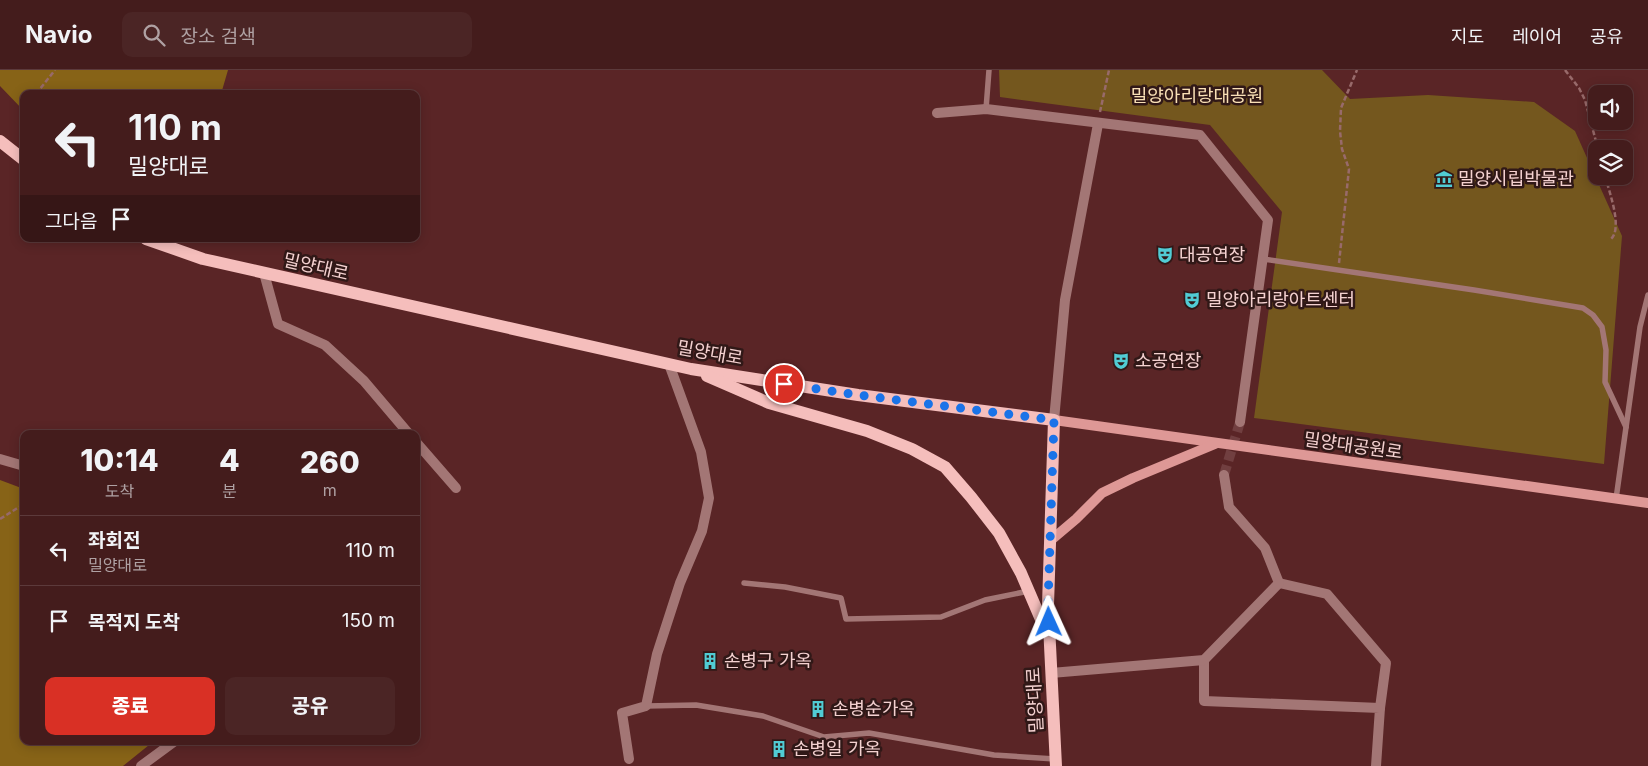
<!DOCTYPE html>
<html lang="ko">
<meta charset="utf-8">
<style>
:root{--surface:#441c1c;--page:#4b2525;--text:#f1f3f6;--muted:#afa1a3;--line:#5c3a3b;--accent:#d93025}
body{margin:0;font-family:Inter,"Noto Sans KR",sans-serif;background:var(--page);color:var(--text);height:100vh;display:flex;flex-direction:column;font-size:19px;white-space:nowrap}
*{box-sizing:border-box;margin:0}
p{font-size:16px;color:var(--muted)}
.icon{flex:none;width:28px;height:28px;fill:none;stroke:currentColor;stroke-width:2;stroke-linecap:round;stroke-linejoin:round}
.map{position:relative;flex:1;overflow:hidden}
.panel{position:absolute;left:20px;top:360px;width:400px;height:315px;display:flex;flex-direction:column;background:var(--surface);border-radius:10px;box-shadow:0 2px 12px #0003,0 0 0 1px var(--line)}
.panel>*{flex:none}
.top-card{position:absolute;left:20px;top:20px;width:400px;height:152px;border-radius:10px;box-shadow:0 2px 12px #0003,0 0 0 1px var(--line);background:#441c1c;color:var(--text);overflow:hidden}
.controls{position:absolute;left:1588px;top:15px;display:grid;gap:10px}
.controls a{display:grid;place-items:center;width:45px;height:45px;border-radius:10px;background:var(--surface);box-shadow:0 2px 12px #0003,0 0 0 1px var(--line);font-size:25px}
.pin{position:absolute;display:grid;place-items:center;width:42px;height:42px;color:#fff;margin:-21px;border:2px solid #fff;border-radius:50%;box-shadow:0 1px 5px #0007}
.me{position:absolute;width:55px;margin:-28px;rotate:359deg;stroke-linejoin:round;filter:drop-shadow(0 0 4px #0008)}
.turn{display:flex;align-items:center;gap:18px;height:105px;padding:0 25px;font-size:22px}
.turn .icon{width:65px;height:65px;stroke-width:2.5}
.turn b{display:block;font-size:35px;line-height:42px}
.then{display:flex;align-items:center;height:48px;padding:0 25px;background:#0003;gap:10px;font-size:19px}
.eta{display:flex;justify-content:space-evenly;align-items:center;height:85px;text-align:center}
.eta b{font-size:30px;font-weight:800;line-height:35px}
.primary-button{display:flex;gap:10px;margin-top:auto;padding:10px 25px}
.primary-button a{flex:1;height:58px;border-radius:10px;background:var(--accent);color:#fff;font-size:20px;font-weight:800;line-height:58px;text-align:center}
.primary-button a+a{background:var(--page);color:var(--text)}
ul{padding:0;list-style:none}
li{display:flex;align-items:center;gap:15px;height:70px;padding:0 25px;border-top:1px solid var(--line)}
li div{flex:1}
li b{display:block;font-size:19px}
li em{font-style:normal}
header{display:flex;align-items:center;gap:30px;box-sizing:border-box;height:70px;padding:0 25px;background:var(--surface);border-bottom:1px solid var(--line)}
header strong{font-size:24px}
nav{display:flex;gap:28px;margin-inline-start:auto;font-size:18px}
.search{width:350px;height:45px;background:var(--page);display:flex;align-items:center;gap:12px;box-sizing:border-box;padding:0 18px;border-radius:10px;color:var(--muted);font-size:19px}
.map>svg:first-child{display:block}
</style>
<header>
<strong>Navio</strong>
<div class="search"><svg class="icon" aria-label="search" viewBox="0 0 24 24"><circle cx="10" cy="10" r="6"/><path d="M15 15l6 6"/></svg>장소 검색</div>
<nav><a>지도</a><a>레이어</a><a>공유</a></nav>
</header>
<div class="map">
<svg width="1648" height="696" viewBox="0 0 1648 696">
<rect width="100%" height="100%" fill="#5a2526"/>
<polygon fill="#74571e" points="999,0 1322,0 1350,29 1428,25 1534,32 1575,61 1622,166 1604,394 1254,348 1282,142 1210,55 1000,27"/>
<g fill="#876317">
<polygon points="0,0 228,0 221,24 24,24 24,41 0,16"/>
<polygon points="0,410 24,419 24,671 154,671 123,696 0,696"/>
</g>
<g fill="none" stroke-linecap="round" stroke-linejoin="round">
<polyline stroke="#713f40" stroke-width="10" stroke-dasharray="10 5" stroke-linecap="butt" points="1224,405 1240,352"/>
<g stroke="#986a6a" stroke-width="2.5" stroke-dasharray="5 2.5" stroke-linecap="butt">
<polyline points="1565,0 1579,18 1585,30 1598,79"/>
<polyline points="36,24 55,0"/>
<polyline points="1100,42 1109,0"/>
<path d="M 1605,106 C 1609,121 1623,158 1611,169"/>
<polyline points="1339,193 1349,99 1342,79 1340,61 1341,38 1357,0"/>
<polyline points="0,449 24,434"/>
</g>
<g stroke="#a37675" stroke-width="5.5">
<polyline points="986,39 989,0"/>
<polyline points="1263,189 1474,220 1583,238 1593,245 1602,257 1606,280 1605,312 1626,357"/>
<polyline points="1616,429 1640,257 1648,225"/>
<polyline points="744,513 785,517 841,528 846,549 941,547 985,530 1029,521"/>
<polyline points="646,636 696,635 763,646 824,667 869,663 994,685 1055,689"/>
</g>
<g stroke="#a37675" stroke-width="10">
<polyline points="937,43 986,39 1200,65 1268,150 1240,352"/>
<polyline points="264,203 278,254 325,275 364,311 409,364"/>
<polyline points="1054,350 1065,230 1098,54"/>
<polyline points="416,372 456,418"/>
<polyline points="1279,513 1327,524 1386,593 1380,638"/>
<polyline points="1204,590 1204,631 1380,638 1376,696"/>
<polyline points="1051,603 1204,590 1279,513 1265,478 1229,437 1224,405"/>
<polyline points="629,689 622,643 646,636 657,584 680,513 702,461 709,428 701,382 669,294"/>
</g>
<g stroke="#a37675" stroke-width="10">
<polyline points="0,389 24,396"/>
<polyline points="141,696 175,671"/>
</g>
<g stroke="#de9896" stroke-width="10">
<polyline points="1054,350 1648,433"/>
<polyline points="1050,471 1076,449 1102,423 1133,408 1215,374"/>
</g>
<g stroke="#f5bebc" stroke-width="12">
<polyline points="0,71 24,90"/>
<polyline points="146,169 203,189 691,299 858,325 1054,350 1048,535 1056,696"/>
<polyline points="707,306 769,333 867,361 912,379 945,397 971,427 999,463 1021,503 1046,561"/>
</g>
</g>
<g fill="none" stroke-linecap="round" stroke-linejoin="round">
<polyline stroke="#1a73e8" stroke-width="9" stroke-dasharray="0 16.2" points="784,314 858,325 1054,350 1048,535 1049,552"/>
</g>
<defs>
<g id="museum-bare" transform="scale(1.35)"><path d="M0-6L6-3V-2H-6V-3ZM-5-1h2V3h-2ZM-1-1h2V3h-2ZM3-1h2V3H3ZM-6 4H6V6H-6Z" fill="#51ccd4" stroke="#301817" stroke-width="2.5" paint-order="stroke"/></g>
<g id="theatre-bare" transform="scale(1.35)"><path d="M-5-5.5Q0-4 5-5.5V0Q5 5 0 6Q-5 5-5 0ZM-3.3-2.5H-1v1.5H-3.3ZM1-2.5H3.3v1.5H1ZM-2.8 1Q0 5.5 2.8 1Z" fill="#51ccd4" stroke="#301817" stroke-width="2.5" paint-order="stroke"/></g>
<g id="building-bare" transform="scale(1.35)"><path d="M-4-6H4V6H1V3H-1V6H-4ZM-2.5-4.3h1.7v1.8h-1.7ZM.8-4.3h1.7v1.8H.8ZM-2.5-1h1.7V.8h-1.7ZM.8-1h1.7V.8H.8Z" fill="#51ccd4" stroke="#301817" stroke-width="2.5" paint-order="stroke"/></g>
</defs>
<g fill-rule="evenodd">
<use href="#museum-bare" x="1444" y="109"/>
<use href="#theatre-bare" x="1165" y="185"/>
<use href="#theatre-bare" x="1192" y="230"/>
<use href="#theatre-bare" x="1121" y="291"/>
<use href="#building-bare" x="710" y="591"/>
<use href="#building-bare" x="818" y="639"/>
<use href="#building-bare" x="779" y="679"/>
</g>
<g text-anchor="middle" stroke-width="5" stroke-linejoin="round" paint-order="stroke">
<g font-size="18" fill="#f9e0b6" stroke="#301817">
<text x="1197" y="32">밀양아리랑대공원</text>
</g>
<g font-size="18" fill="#f4d1d0" stroke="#301817" text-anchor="start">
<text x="1458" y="115">밀양시립박물관</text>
<text x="1179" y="191">대공연장</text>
<text x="1206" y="236">밀양아리랑아트센터</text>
<text x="1135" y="297">소공연장</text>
<text x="724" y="597">손병구 가옥</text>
<text x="832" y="645">손병순가옥</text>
<text x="793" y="685">손병일 가옥</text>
</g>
<g font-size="18" fill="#f4d1d0" stroke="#301817">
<text transform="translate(316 197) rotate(13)" y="6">밀양대로</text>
<text transform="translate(710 283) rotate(10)" y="6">밀양대로</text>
<text transform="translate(1353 376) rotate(8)" y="6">밀양대공원로</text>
<text transform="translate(1035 630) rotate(-93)" y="6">밀양대로</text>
</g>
</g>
</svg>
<div class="controls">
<a><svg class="icon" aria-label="sound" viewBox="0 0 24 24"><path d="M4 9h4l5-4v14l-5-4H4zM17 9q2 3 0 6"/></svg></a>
<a><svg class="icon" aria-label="layers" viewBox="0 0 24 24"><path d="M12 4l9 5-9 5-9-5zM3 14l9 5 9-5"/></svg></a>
</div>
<div class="pin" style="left:784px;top:314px;background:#d93025"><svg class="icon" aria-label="arrive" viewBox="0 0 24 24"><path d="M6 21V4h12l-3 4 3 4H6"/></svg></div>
<svg class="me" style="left:1049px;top:552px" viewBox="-20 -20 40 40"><path d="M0-17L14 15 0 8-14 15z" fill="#1a73e8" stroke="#fff" stroke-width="4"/></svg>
<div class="top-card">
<div class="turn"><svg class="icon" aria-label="left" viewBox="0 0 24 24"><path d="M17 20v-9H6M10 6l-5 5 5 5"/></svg><div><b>110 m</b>밀양대로</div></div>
<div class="then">그다음<svg class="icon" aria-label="arrive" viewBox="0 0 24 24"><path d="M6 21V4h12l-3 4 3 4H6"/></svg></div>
</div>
<section class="panel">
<div class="eta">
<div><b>10:14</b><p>도착</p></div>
<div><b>4</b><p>분</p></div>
<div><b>260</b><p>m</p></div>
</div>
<ul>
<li><svg class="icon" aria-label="left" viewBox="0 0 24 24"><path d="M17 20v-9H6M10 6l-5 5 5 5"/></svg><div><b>좌회전</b><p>밀양대로</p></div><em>110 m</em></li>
<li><svg class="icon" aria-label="arrive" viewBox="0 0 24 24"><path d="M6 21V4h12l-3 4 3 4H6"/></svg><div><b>목적지 도착</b></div><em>150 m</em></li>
</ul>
<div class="primary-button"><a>종료</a><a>공유</a></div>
</section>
</div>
